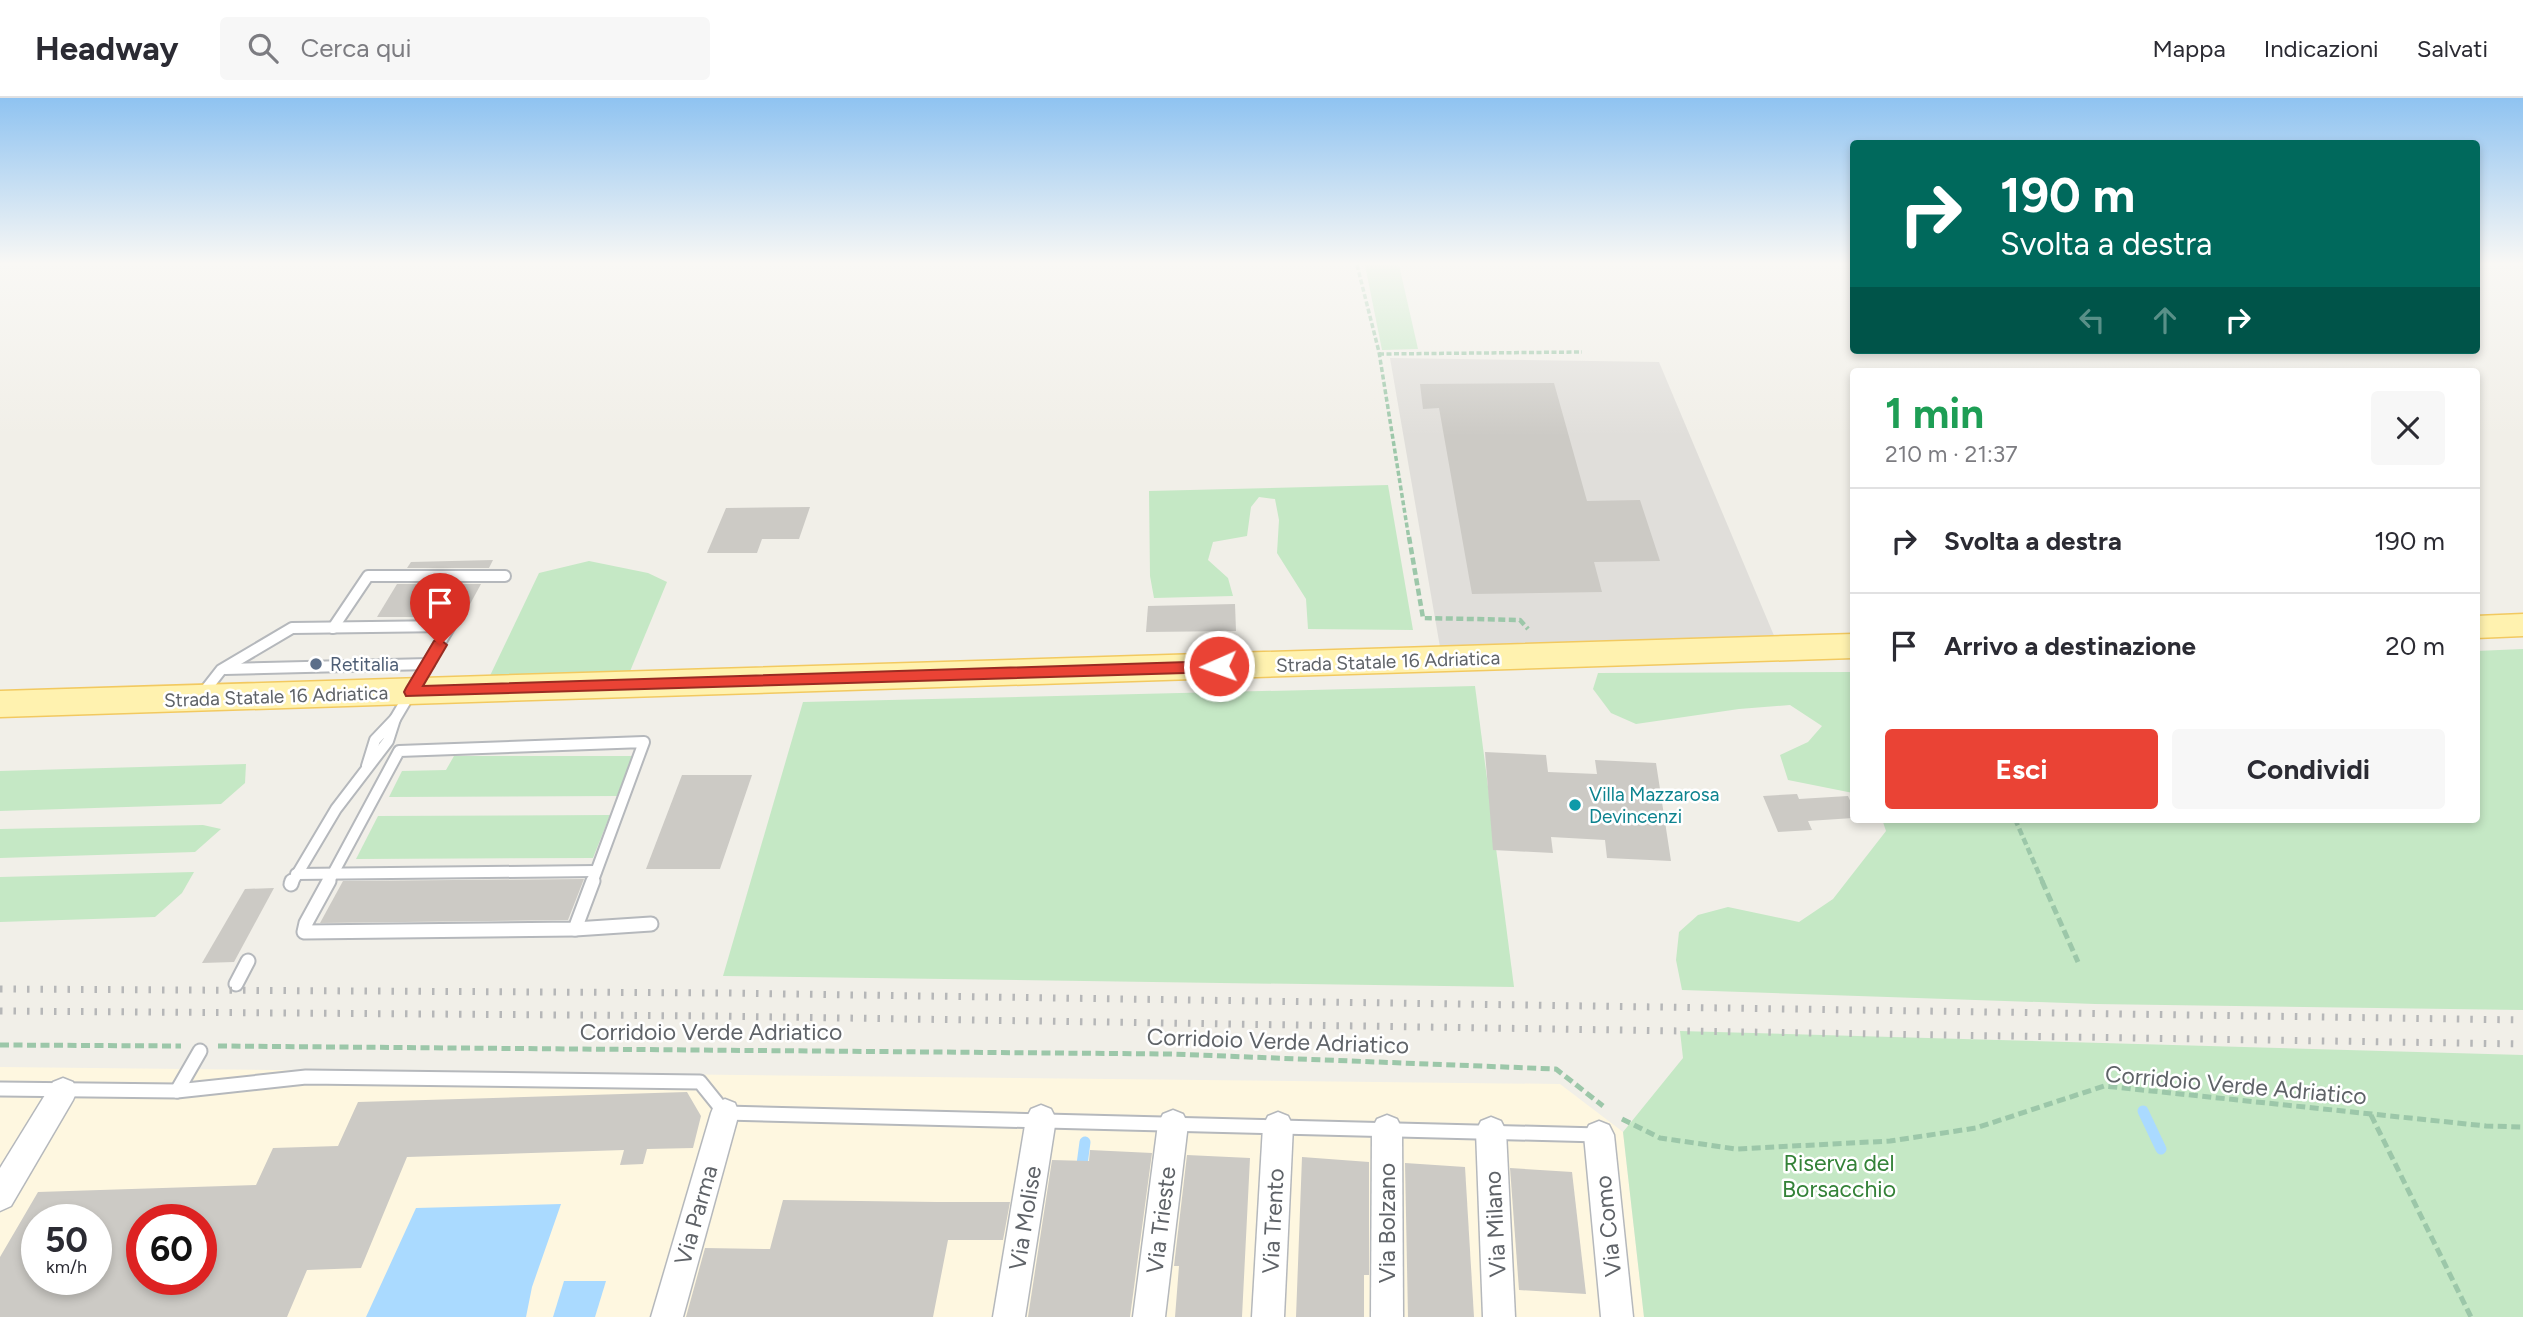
<!DOCTYPE html>
<html lang="it">
<meta charset="utf-8">
<style>
:root{--surface:#fff;--page:#f7f7f7;--text:#2b2b33;--muted:#7c7c81;--line:#e1e1e2;--accent:#ea4335}
body{margin:0;font-family:Figtree,sans-serif;background:var(--page);color:var(--text);height:100vh;display:flex;flex-direction:column;font-size:26px;white-space:nowrap}
*{box-sizing:border-box;margin:0}
p{font-size:23px;color:var(--muted)}
.icon{flex:none;width:38px;height:38px;fill:none;stroke:currentColor;stroke-width:2;stroke-linecap:round;stroke-linejoin:round}
.map{position:relative;flex:1;overflow:hidden}
.side{position:absolute;left:1850px;top:270px;width:630px;height:455px;display:flex;flex-direction:column;background:var(--surface);border-radius:7px;box-shadow:0 4px 10px #0003}
.side>*{flex:none}
.top-card{position:absolute;left:1850px;top:42px;width:630px;height:214px;border-radius:7px;box-shadow:0 4px 10px #0003;background:#00695c;color:#fff;overflow:hidden}
.speed{position:absolute;left:21px;top:1106px;display:flex;gap:14px;font-size:35px;font-weight:700;text-align:center}
.speed>*{display:grid;place-content:center;width:91px;height:91px;border-radius:50%;background:var(--surface);box-shadow:0 4px 10px #0003;line-height:1}
.speed small{font-size:18px;font-weight:400}
.speed .limit{border:10px solid #d22;background:#fff;color:#111}
.pin{position:absolute;display:grid;place-items:center;width:60px;height:60px;color:#fff;margin:-72px -30px;border-radius:50% 50% 50% 0;rotate:-45deg;box-shadow:0 0 7px #0007}
.pin .icon{rotate:45deg}
.me{position:absolute;width:77px;margin:-38px;rotate:268deg;stroke-linejoin:round;filter:drop-shadow(0 0 5px #0008)}
.turn{display:flex;align-items:center;gap:24px;height:147px;padding:0 35px;font-size:32px}
.turn .icon{width:91px;height:91px;stroke-width:2.5}
.turn b{display:block;font-size:49px;line-height:60px}
.lanes{display:flex;align-items:center;height:66px;padding:0 35px;background:#0003;justify-content:center;gap:35px;direction:ltr}
.lanes .off{opacity:.35}
.round{display:grid;place-items:center;flex:none;width:74px;height:74px;border-radius:7px;background:var(--page)}
.head{display:flex;align-items:center;justify-content:space-between;height:119px;padding:0 35px}
h1{font-size:42px;font-weight:700;line-height:52px;color:#1e9e55}
.cta{display:flex;gap:14px;margin-top:auto;padding:14px 35px}
.cta a{flex:1;height:80px;border-radius:7px;background:var(--accent);color:#fff;font-size:28px;font-weight:700;line-height:80px;text-align:center}
.cta a+a{background:var(--page);color:var(--text)}
ul{padding:0;list-style:none}
li{display:flex;align-items:center;gap:21px;height:105px;padding:0 35px;border-top:2px solid var(--line)}
li div{flex:1}
li b{display:block;font-size:26px}
li em{font-style:normal}
header{display:flex;align-items:center;gap:42px;box-sizing:border-box;height:98px;padding:0 35px;background:var(--surface);border-bottom:2px solid var(--line)}
header strong{font-size:33px}
nav{display:flex;gap:38px;margin-inline-start:auto;font-size:24px}
.search{width:490px;height:63px;background:var(--page);display:flex;align-items:center;gap:18px;box-sizing:border-box;padding:0 24px;border-radius:7px;color:var(--muted);font-size:26px}
.map>svg:first-child{display:block}
</style>
<header>
<strong>Headway</strong>
<div class="search"><svg class="icon" aria-label="search" viewBox="0 0 24 24"><circle cx="10" cy="10" r="6"/><path d="M15 15l6 6"/></svg>Cerca qui</div>
<nav><a>Mappa</a><a>Indicazioni</a><a>Salvati</a></nav>
</header>
<div class="map">
<svg width="2523" height="1219" viewBox="0 0 2523 1219">
<rect width="100%" height="100%" fill="#f1efe8"/>
<path fill="#fef7e0" fill-rule="evenodd" d="M 0,969 L 1560,986 L 1623,1034 L 1644,1219 L 0,1219 ZM 37,1122 L 96,1122 L 96,1181 L 37,1181 ZM 142,1122 L 201,1122 L 201,1181 L 142,1181 Z"/>
<polygon fill="#e0deda" points="1390,260 1659,264 1775,540 1440,549"/>
<g fill="#c5e8c5">
<polygon points="1365,167 1399,167 1418,251 1382,252"/>
<polygon points="1388,387 1413,532 1308,531 1306,501 1277,455 1279,422 1275,401 1259,399 1251,409 1247,438 1213,444 1208,462 1228,480 1233,498 1154,500 1150,478 1149,393"/>
<polygon points="589,463 648,475 667,484 626,583 486,586 539,475"/>
<polygon points="2523,551 2523,912 2095,906 1682,892 1676,862 1679,834 1698,817 1728,809 1799,824 1833,801 1886,733 1882,721 2476,721 2476,553"/>
<polygon points="1853,574 1853,695 1788,682 1780,657 1808,644 1822,628 1790,607 1739,611 1636,626 1611,615 1593,591 1598,575"/>
<polygon points="1475,588 1514,889 723,878 803,604"/>
<polygon points="454,658 633,658 617,698 389,699 402,673 446,672"/>
<polygon points="246,666 245,685 221,706 0,713 0,673"/>
<polygon points="610,717 593,760 356,761 378,718"/>
<polygon points="203,727 221,731 195,754 0,760 0,731"/>
<polygon points="194,774 182,795 155,819 0,824 0,779"/>
<polygon points="1680,933 2523,957 2523,1219 1644,1219 1623,1034 1683,960"/>
</g>
<g fill="#aadaff">
<polygon points="561,1106 532,1189 526,1219 366,1219 416,1110"/>
<polygon points="564,1183 606,1183 595,1219 553,1219"/>
</g>
<g fill="none" stroke-linecap="round" stroke-linejoin="round">
<g stroke="#aadaff" stroke-width="11">
<polyline points="2143,1013 2161,1051"/>
<polyline points="1081,1074 1085,1044"/>
</g>
</g>
<g fill="#cccac5" fill-rule="evenodd">
<polygon points="1554,285 1587,403 1640,402 1660,463 1594,464 1602,494 1472,496 1439,310 1423,311 1420,286"/>
<polygon points="810,409 799,441 762,441 757,455 707,455 726,410"/>
<polygon points="493,462 489,470 407,470 411,464"/>
<polygon points="397,486 481,486 463,519 377,519"/>
<polygon points="1235,506 1236,533 1146,534 1148,508"/>
<polygon points="1485,654 1546,657 1548,674 1597,676 1595,662 1656,665 1671,763 1607,760 1605,742 1551,739 1553,755 1493,752"/>
<polygon points="682,677 752,677 720,771 646,771"/>
<polygon points="1797,696 1799,701 1848,698 1853,709 1853,720 1808,723 1812,732 1778,734 1763,698"/>
<polygon points="584,781 568,822 320,825 343,783"/>
<polygon points="274,790 234,864 202,865 245,791"/>
<path d="M 687,994 L 701,1018 L 693,1050 L 647,1051 L 643,1066 L 620,1067 L 624,1052 L 407,1059 L 361,1170 L 307,1172 L 287,1219 L 0,1219 L 0,1159 L 38,1094 L 256,1087 L 273,1050 L 338,1048 L 358,1004 ZM 37,1122 L 96,1122 L 96,1181 L 37,1181 ZM 142,1122 L 201,1122 L 201,1181 L 142,1181 Z"/>
<polygon points="1090,1052 1152,1055 1130,1219 1028,1219 1052,1062 1089,1063"/>
<polygon points="1187,1057 1250,1060 1242,1219 1175,1219 1179,1168 1174,1168"/>
<polygon points="1302,1059 1369,1064 1369,1177 1364,1177 1364,1219 1296,1219"/>
<polygon points="1405,1065 1465,1069 1474,1219 1408,1219"/>
<polygon points="1510,1070 1572,1074 1586,1196 1519,1192"/>
<polygon points="783,1102 937,1104 1010,1104 1003,1142 948,1142 933,1219 686,1219 705,1150 770,1151"/>
</g>
<g fill="none" stroke-linecap="round" stroke-linejoin="round">
<g stroke="#b5b8bc" stroke-width="14">
<g id="service-far1">
<polyline points="333,530 368,478 505,478"/>
<polyline points="225,571 429,566"/>
<polyline points="203,595 221,572 292,530 450,528 395,621 375,642 367,668"/>
<polyline points="296,776 596,773"/>
<polyline points="292,785 336,711 388,643 395,621"/>
<polyline points="328,785 399,653 644,644 592,785"/>
</g>
</g>
<g stroke="#b5b8bc" stroke-width="17">
<g id="service">
<polyline points="329,783 306,825 304,834 575,831 593,783"/>
<polyline points="291,786 292,783"/>
<polyline points="575,831 651,826"/>
<polyline points="236,886 248,863"/>
<polyline points="0,991 177,993 306,979 700,984 725,1015 1599,1037"/>
<polyline points="177,993 200,953"/>
</g>
</g>
<g stroke="#b5b8bc" stroke-width="3">
<g id="minor">
<polygon points="63,980 73,984 77,993 73,1002 11,1108 0,1113 0,1070 53,984"/>
<polygon points="725,1001 735,1005 739,1015 683,1219 651,1219 711,1015 715,1005"/>
<polygon points="1041,1007 1051,1011 1056,1021 1025,1219 993,1219 1026,1021 1031,1011"/>
<polygon points="1173,1012 1183,1016 1188,1026 1165,1219 1133,1219 1158,1026 1163,1016"/>
<polygon points="1278,1014 1288,1018 1293,1028 1284,1219 1252,1219 1263,1028 1268,1018"/>
<polygon points="1387,1017 1397,1021 1402,1031 1403,1219 1371,1219 1372,1031 1377,1021"/>
<polygon points="1491,1019 1501,1023 1506,1033 1515,1219 1483,1219 1476,1033 1481,1023"/>
<polygon points="1599,1023 1609,1027 1614,1037 1633,1219 1601,1219 1584,1037 1589,1027"/>
</g>
</g>
<g stroke="#f2c960" stroke-width="3">
<g id="primary">
<polygon points="2523,516 2523,538 2476,540 2476,518"/>
<polygon points="1853,536 1853,560 0,619 0,593"/>
</g>
</g>
<g stroke="#9cc7a9" stroke-width="3.5" stroke-dasharray="5 2.5" stroke-linecap="butt">
<polyline points="1357,167 1379,254 1409,441"/>
<polyline points="1379,256 1582,254"/>
</g>
<g stroke="#9cc7a9" stroke-width="4.5" stroke-dasharray="7 3.5" stroke-linecap="butt">
<polyline points="1409,439 1423,520 1520,522 1528,531"/>
<polyline points="2015,721 2043,785"/>
</g>
<g stroke="#9cc7a9" stroke-width="5" stroke-dasharray="9 4.5" stroke-linecap="butt">
<polyline points="2042,783 2078,864"/>
<polyline points="0,947 181,948"/>
<polyline points="218,948 1172,956 1556,971 1603,1008"/>
<polyline points="2371,1017 2471,1219"/>
<polyline points="1622,1021 1660,1040 1736,1051 1890,1043 1976,1030 2104,988 2486,1028 2523,1029"/>
</g>
<use href="#service-far1" stroke="#fff" stroke-width="10"/>
<use href="#service" stroke="#fff" stroke-width="13"/>
<use href="#minor" fill="#fff" fill-rule="evenodd"/>
<use href="#primary" fill="#fff2af" fill-rule="evenodd"/>
<g stroke="#b6b7b8" stroke-width="7" stroke-dasharray="2.5 11" stroke-linecap="butt">
<polyline points="0,891 724,895 2523,922"/>
<polyline points="0,913 714,918 2523,946"/>
</g>
</g>
<linearGradient id="sky" x2="0" y2="1"><stop stop-color="#8fc3f1"/><stop offset="0.49" stop-color="#f9f8f5"/><stop offset="1" stop-color="#f9f8f5" stop-opacity="0"/></linearGradient>
<rect width="2523" height="338" fill="url(#sky)"/>
<polygon fill="#ea4335" stroke="#982c22" stroke-width="2" points="440,541 447,547 423,588 1219,563 1227,568 1219,574 406,598 404,594 406,590 434,543"/>
<circle fill="#5c6f8a" stroke="#fff" stroke-width="2.5" cx="316" cy="566" r="7"/>
<circle fill="#0f9aa8" stroke="#fff" stroke-width="2.5" cx="1575" cy="707" r="7"/>
<g text-anchor="middle" stroke-width="5" stroke-linejoin="round" paint-order="stroke">
<g font-size="19" fill="#5f6368" stroke="#fff">
<text transform="translate(1388 563) rotate(-2)" y="7">Strada Statale 16 Adriatica</text>
<text transform="translate(276 598) rotate(-2)" y="7">Strada Statale 16 Adriatica</text>
</g>
<g font-size="19" fill="#4e5e75" stroke="#fff" text-anchor="start">
<text x="330" y="573">Retitalia</text>
</g>
<g font-size="19" fill="#0d838f" stroke="#fff" text-anchor="start">
<text x="1589" y="703">Villa Mazzarosa<tspan x="1589" dy="22">Devincenzi</tspan></text>
</g>
<g font-size="23" fill="#5f6368" stroke="#fff">
<text x="711" y="942">Corridoio Verde Adriatico</text>
<text transform="translate(1278 943) rotate(2)" y="8">Corridoio Verde Adriatico</text>
<text transform="translate(2236 987) rotate(5)" y="8">Corridoio Verde Adriatico</text>
<text transform="translate(696 1117) rotate(-74)" y="8">Via Parma</text>
<text transform="translate(1025 1120) rotate(-81)" y="8">Via Molise</text>
<text transform="translate(1161 1122) rotate(-83)" y="8">Via Trieste</text>
<text transform="translate(1273 1123) rotate(-87)" y="8">Via Trento</text>
<text transform="translate(1387 1125) rotate(-90)" y="8">Via Bolzano</text>
<text transform="translate(1495 1126) rotate(-93)" y="8">Via Milano</text>
<text transform="translate(1608 1128) rotate(-96)" y="8">Via Como</text>
</g>
<g font-size="23" fill="#348238" stroke="#fff">
<text x="1839" y="1073">Riserva del<tspan x="1839" dy="26">Borsacchio</tspan></text>
</g>
</g>
</svg>
<div class="speed"><div>50<small>km/h</small></div><div class="limit">60</div></div>
<div class="pin" style="left:440px;top:547px;background:#d93025"><svg class="icon" aria-label="arrive" viewBox="0 0 24 24"><path d="M6 21V4h12l-3 4 3 4H6"/></svg></div>
<svg class="me" style="left:1219px;top:568px" viewBox="-20 -20 40 40"><circle r="17" fill="#ea4335" stroke="#fff" stroke-width="3"/><path d="M0-11L8 9 0 5-8 9z" fill="#fff"/></svg>
<div class="top-card">
<div class="turn"><svg class="icon" aria-label="right" viewBox="0 0 24 24"><path d="M7 20v-9h11M14 6l5 5-5 5"/></svg><div><b>190 m</b>Svolta a destra</div></div>
<div class="lanes"><svg class="icon off" aria-label="left" viewBox="0 0 24 24"><path d="M17 20v-9H6M10 6l-5 5 5 5"/></svg><svg class="icon off" aria-label="ahead" viewBox="0 0 24 24"><path d="M12 20V5M6 11l6-6 6 6"/></svg><svg class="icon" aria-label="right" viewBox="0 0 24 24"><path d="M7 20v-9h11M14 6l5 5-5 5"/></svg></div>
</div>
<section class="side">
<div class="head"><div><h1>1 min</h1><p>210 m · 21:37</p></div><a class="round"><svg class="icon" aria-label="close" viewBox="0 0 24 24"><path d="M6 6l12 12M18 6L6 18"/></svg></a></div>
<ul>
<li><svg class="icon" aria-label="right" viewBox="0 0 24 24"><path d="M7 20v-9h11M14 6l5 5-5 5"/></svg><div><b>Svolta a destra</b></div><em>190 m</em></li>
<li><svg class="icon" aria-label="arrive" viewBox="0 0 24 24"><path d="M6 21V4h12l-3 4 3 4H6"/></svg><div><b>Arrivo a destinazione</b></div><em>20 m</em></li>
</ul>
<div class="cta"><a>Esci</a><a>Condividi</a></div>
</section>
</div>
